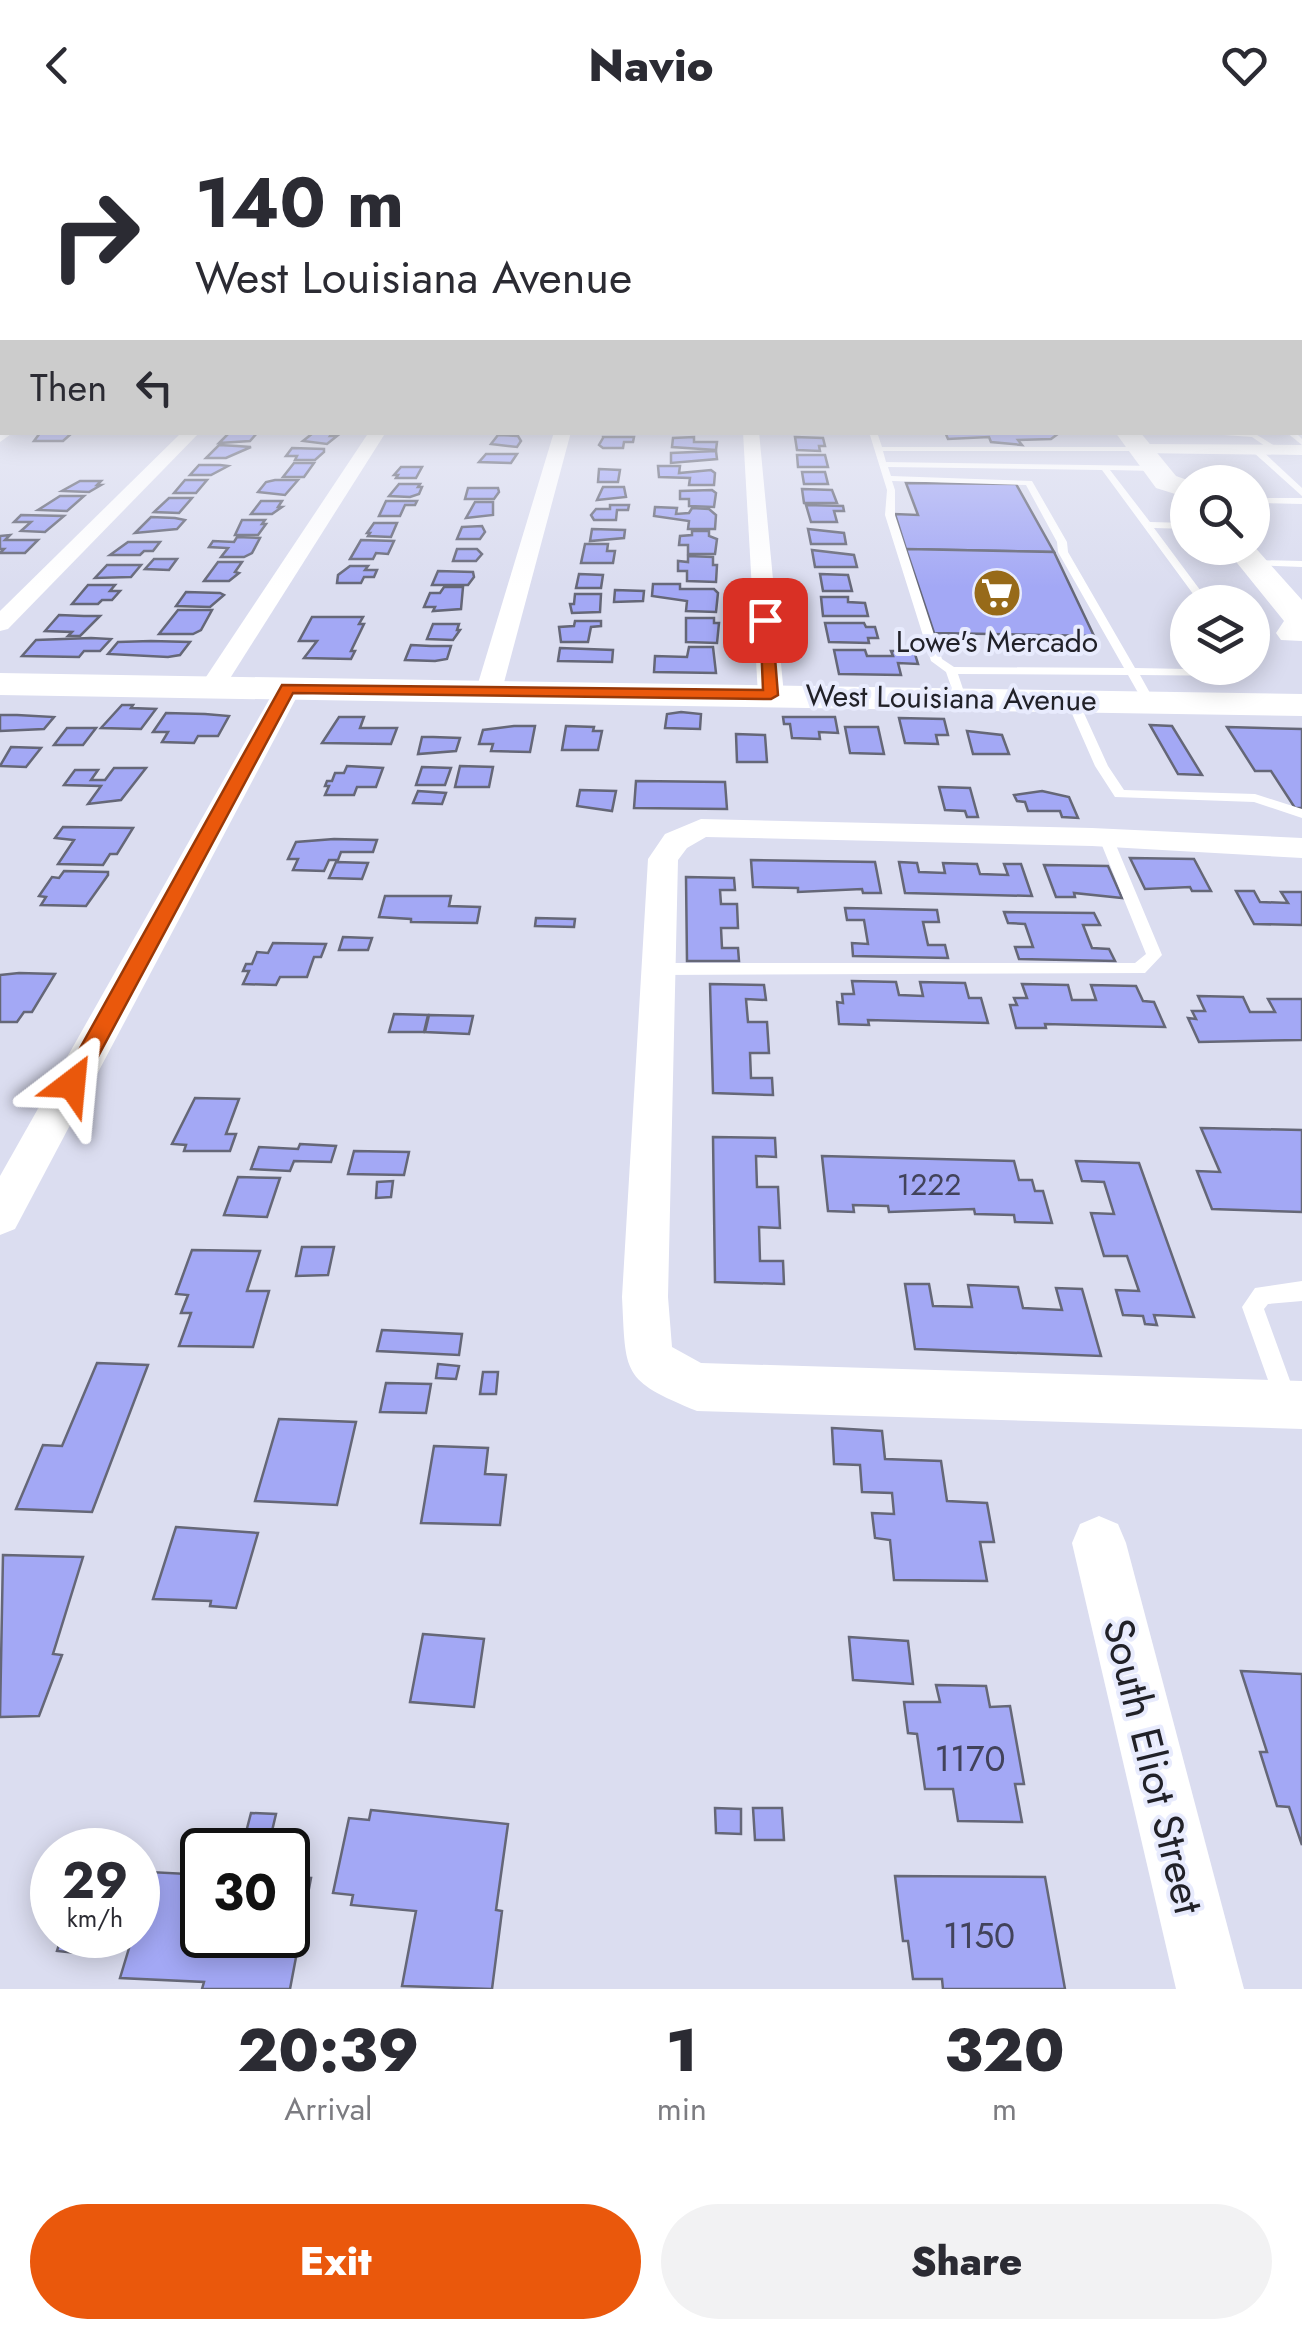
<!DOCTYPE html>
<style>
:root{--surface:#fff;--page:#f2f2f3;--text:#2b2b33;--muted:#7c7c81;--accent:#ea580c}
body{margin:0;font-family:Jost,sans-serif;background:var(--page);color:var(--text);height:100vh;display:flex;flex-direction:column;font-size:38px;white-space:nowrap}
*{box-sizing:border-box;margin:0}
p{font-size:32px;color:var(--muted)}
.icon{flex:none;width:55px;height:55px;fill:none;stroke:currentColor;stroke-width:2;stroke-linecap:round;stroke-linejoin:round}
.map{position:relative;height:1859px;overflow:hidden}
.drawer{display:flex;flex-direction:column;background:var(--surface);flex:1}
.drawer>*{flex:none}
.top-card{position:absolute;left:0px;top:0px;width:1302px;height:305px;box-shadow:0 5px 25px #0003;background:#fff;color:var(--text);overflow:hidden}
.controls{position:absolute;left:1170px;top:335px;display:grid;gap:20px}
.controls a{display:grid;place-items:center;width:100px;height:100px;border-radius:50%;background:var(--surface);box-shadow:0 5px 25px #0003;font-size:50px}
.speed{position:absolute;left:30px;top:1698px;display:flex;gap:20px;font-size:50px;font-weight:700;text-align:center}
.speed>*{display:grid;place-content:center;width:130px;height:130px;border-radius:50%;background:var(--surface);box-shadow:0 5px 25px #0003;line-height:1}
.speed small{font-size:25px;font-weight:400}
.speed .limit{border:5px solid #111;border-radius:15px;background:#fff;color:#111}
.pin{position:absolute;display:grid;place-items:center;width:85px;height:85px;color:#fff;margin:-42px;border-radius:20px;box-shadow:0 5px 15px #0006}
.me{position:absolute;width:110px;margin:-55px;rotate:29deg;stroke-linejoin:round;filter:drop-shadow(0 0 8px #0008)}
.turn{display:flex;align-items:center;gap:35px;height:210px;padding:0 30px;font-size:45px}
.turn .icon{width:130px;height:130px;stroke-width:2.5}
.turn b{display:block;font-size:70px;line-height:85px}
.then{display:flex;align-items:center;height:95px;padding:0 30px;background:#0003;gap:20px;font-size:38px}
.eta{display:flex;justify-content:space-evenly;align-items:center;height:170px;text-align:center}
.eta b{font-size:60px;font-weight:800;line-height:70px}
.action{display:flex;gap:20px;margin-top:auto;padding:20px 30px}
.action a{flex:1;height:115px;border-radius:60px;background:var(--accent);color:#fff;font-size:40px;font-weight:800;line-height:115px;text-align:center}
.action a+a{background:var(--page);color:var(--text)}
header{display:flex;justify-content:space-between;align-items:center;height:130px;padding:0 30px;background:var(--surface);font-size:45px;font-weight:800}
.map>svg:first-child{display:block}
</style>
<header><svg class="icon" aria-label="back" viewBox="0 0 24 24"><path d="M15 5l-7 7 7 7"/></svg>Navio<svg class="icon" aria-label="heart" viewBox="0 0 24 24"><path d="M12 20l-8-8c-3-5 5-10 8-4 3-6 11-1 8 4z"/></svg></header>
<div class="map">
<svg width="1302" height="1859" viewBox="0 0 1302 1859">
<rect width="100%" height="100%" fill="#dbddf0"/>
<g fill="#a3a8f5" stroke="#656777" stroke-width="2.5">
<polygon points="73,302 63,311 34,311 40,303"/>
<polygon points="230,302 251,302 257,303 250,311 219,313"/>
<polygon points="945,302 1058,302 1059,303 1051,309 1018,310 1022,315 991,312 989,307 948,309"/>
<polygon points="313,303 332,303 330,306 337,306 327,314 303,311"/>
<polygon points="498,305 518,306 521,311 517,317 491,314"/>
<polygon points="694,307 694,312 717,312 716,320 672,317 673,308"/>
<polygon points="795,307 823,308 825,316 819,316 820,321 797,320"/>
<polygon points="603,308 603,307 634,307 633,312 624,312 623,318 603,318 599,315"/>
<polygon points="219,315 237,316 251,317 226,328 206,328"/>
<polygon points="292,318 324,319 324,322 315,330 295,330 297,326 286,326"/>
<polygon points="716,321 717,329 671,333 671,323"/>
<polygon points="486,324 517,324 511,333 479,332"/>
<polygon points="797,325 825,325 828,337 798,337"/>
<polygon points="294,333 314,333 304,347 283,347"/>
<polygon points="199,335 220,335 228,336 211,345 190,345"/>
<polygon points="658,336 680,336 679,343 711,340 715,343 714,355 689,355 690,348 659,347"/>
<polygon points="401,337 422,337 416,348 396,348 398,345 394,345"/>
<polygon points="599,339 620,340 618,352 598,352"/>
<polygon points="802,342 825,342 828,354 804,354"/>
<polygon points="185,350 207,350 196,363 174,363"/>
<polygon points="275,350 298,350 285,365 258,362 266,352"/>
<polygon points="80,351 101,351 97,355 101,355 89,362 62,361"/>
<polygon points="906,353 1016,354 1054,422 906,419 895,384 918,385"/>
<polygon points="399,354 420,354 418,357 422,357 419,364 410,367 389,366"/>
<polygon points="624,357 626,367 597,370 603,357"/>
<polygon points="468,358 498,358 499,362 494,369 465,369"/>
<polygon points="802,359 832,360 837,373 804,373"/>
<polygon points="712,360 716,363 714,377 689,376 689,369 680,369 680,361"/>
<polygon points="60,366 84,366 67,381 38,380"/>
<polygon points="169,368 192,368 179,383 154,382"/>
<polygon points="261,371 282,371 278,377 282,377 272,384 251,384"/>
<polygon points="386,371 417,371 415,375 405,375 400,386 379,386"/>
<polygon points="475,372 493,372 493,385 466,388"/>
<polygon points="610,375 629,375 628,380 617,380 616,390 594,390 591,385 596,379 610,379"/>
<polygon points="806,375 843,376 844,381 834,381 837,392 811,392"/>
<polygon points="655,377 677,378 676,384 689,383 692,378 709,379 716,385 715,399 688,399 689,391 654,386"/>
<polygon points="21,385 64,386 45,402 21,401 31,392 14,392"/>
<polygon points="151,387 175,388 185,390 177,399 135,403"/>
<polygon points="242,390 265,390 262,394 266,394 258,405 235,405"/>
<polygon points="374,393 397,393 391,407 368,406 370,403 367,403"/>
<polygon points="462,397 482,396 485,402 480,409 457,409"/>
<polygon points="592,399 625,400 624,408 590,411"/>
<polygon points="808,399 844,403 846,414 811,414"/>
<polygon points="692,401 709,401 709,406 717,409 715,424 688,424 688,415 679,415 680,406 692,405"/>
<polygon points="10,405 5,410 38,410 25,423 0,423 4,419 0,419 0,406"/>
<polygon points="237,407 260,408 252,423 244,427 221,427 228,418 209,417 213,411 234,412"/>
<polygon points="361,410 394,411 388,424 376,423 373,429 350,429"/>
<polygon points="128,412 160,412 153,421 144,421 140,425 110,425"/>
<polygon points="585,414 608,414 607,421 615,421 613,433 581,433"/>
<polygon points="457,419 477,419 482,424 476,431 453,431"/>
<polygon points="906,419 1054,422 1094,506 934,503"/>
<polygon points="812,420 854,425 857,437 815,437"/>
<polygon points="688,426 713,427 713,435 717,435 716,452 687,451 687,441 678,441 678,431 688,432"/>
<polygon points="154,429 177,429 169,440 145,439"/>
<polygon points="218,432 242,432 235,442 239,443 229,451 204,451"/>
<polygon points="107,435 141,435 131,447 95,448"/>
<polygon points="350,436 368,436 365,440 377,440 374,447 364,447 361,453 337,453 338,445"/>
<polygon points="438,441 473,442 474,447 468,455 432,455"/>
<polygon points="579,444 603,445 601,458 576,458"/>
<polygon points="820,444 848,445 852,461 823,461"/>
<polygon points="653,454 680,454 680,459 714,459 718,463 716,482 686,481 687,471 652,466"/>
<polygon points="88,455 115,455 110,461 120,461 112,470 102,470 98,474 72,474"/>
<polygon points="444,457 463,457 461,479 433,481 435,477 424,477 430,463 440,463"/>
<polygon points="615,460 644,461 643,471 614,472"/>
<polygon points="186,462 220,463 224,465 210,477 176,476"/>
<polygon points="575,464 601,464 600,482 572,483 570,474 574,474"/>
<polygon points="821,467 848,467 848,472 865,473 868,486 823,486"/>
<polygon points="178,480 212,480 201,500 193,504 159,504"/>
<polygon points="59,485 84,486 100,486 80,506 68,506 72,502 45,501"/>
<polygon points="312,487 363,487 359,494 364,494 351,521 355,521 351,529 304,528 317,511 299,511"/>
<polygon points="686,488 714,488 714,493 719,493 717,513 686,512"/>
<polygon points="575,491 601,491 601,496 591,497 588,512 561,512 559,497 574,496"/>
<polygon points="825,493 864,493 866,497 875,497 878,508 868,508 869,513 829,512"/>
<polygon points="433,494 459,494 457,500 460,500 453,510 427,509"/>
<polygon points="91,508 111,509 100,521 84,521 79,527 22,526 36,510"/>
<polygon points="118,512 151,511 190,512 180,525 168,527 108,524"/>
<polygon points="411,515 431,516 451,516 447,529 435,531 405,530"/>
<polygon points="689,517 713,517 716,543 654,542 655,526 687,527"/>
<polygon points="560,518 613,520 612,532 558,531"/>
<polygon points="834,520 865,520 867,526 893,526 891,521 914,521 918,534 898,533 901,545 839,544"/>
<polygon points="122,575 133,575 131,578 156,579 141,599 101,598"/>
<polygon points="681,582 701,584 700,599 665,598 667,584"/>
<polygon points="166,583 205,584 229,586 218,606 198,606 194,613 162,612 168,602 153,602"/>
<polygon points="0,585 17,585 54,587 44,599 0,601"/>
<polygon points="339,587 364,587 360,598 397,598 391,614 322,613"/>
<polygon points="783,587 835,587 838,603 819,602 820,609 792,608 790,594 784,594"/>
<polygon points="899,588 944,589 948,605 936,605 938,614 905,613"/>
<polygon points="1150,595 1172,596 1202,645 1178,644"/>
<polygon points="514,596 535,596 530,622 491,621 493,614 479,614 483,600"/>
<polygon points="566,596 594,597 593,601 602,601 598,620 562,620"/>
<polygon points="845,597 878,597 884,624 850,623"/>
<polygon points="1227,597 1302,599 1302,678 1295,678 1271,641 1255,641"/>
<polygon points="67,598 96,598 83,615 54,615"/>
<polygon points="967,601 1002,605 1009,624 973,624"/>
<polygon points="736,604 765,605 767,632 737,632"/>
<polygon points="422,607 433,607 460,608 456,621 418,624"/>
<polygon points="11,617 41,618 26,637 0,636"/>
<polygon points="347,636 383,638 376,657 357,657 354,665 325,665 329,656 325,656 327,651 332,651 335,643 344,643"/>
<polygon points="460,636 493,637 489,657 455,657"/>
<polygon points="422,637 451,638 445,655 416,655"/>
<polygon points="114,638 146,638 121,670 88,674 101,656 64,655 75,640 98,640 91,650 105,650"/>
<polygon points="636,651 725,652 727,679 634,678"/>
<polygon points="939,657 970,658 978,687 967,687 965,681 945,680"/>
<polygon points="580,660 616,661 612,681 577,676"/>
<polygon points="418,661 446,663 442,674 413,673"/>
<polygon points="1042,661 1069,667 1078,688 1062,687 1060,681 1028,681 1025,672 1017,671 1014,665"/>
<polygon points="63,697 133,698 117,724 110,724 103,735 58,734 74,710 55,708"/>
<polygon points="334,709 377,710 373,722 341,722 338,730 329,730 324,741 293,740 298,729 288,729 296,712"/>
<polygon points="1130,728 1194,729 1211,761 1192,761 1190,757 1145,759"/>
<polygon points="751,730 875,732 881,763 863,763 862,759 798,762 798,758 753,757"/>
<polygon points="336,732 368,733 362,749 329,748"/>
<polygon points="899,732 917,733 919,742 945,743 943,733 977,734 980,744 1008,745 1004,734 1021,734 1032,766 905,763"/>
<polygon points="1044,735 1108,736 1122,768 1074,763 1075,767 1056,767"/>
<polygon points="64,741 108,742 108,745 86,776 41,775 46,767 39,766 52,747 59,748"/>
<polygon points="686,747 734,748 735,760 720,760 721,774 737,774 738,798 721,798 722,818 738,818 739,831 687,831"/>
<polygon points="1236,761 1254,761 1260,772 1288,773 1281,762 1302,762 1302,795 1254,794"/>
<polygon points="385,766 451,766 449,776 480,777 477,793 411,792 411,789 379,787"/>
<polygon points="845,778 937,780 939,792 923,792 928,815 945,815 948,828 853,826 852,813 868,814 864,790 847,790"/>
<polygon points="1004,782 1094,783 1100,795 1083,795 1092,818 1109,819 1115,831 1019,829 1015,817 1033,817 1025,794 1008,793"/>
<polygon points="536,788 575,789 574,797 535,796"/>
<polygon points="343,807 369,808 372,808 368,820 339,820"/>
<polygon points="273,813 326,814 321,827 314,827 307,847 280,847 276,855 243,854 249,841 243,841 246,834 252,834 257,822 268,823"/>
<polygon points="19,843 55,844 32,882 24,882 17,892 0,892 0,845"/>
<polygon points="852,851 896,852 899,865 923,866 920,852 965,853 969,868 981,868 988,893 868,890 869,895 839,894 837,872 843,873 842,864 854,864"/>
<polygon points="710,854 764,855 766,870 746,869 748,892 767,892 769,923 750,923 751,948 772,948 773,965 713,963"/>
<polygon points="1022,854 1068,855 1072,870 1096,870 1091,855 1136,856 1143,871 1154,872 1165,897 1045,894 1046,898 1016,898 1010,875 1017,875 1014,868 1027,868"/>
<polygon points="1198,866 1243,867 1250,882 1275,882 1268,869 1302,869 1302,910 1199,912 1188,888 1196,889 1192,881 1205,881"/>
<polygon points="394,884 428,885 424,902 389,902"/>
<polygon points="429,885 473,886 469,904 425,902"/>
<polygon points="195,968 239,969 226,1004 236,1004 230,1021 184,1021 186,1015 172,1014"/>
<polygon points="1201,998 1302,1000 1302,1082 1212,1079 1197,1041 1220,1042"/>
<polygon points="713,1007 775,1008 776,1027 756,1026 757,1057 778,1057 780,1098 759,1097 760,1131 783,1131 784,1154 715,1152"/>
<polygon points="300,1014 336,1016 331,1032 294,1031 290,1041 251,1039 259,1017 298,1019"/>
<polygon points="354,1021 409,1022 404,1045 348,1044"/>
<polygon points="822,1026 1014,1031 1019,1050 1032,1050 1035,1061 1043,1061 1052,1093 1015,1092 1014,1085 975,1084 974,1079 889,1082 888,1076 853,1075 854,1082 828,1081"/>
<polygon points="1076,1031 1139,1033 1194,1187 1154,1185 1157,1195 1145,1194 1143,1186 1123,1185 1116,1160 1139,1161 1127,1126 1104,1126 1091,1083 1114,1084 1104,1052 1082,1051"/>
<polygon points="238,1047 280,1048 267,1087 224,1085"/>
<polygon points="393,1051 391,1067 376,1068 377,1052"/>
<polygon points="302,1117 334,1117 328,1145 296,1146"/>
<polygon points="192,1120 260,1121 247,1161 269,1161 253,1217 179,1216 191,1183 181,1183 188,1165 176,1164"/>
<polygon points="905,1154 929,1154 933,1176 972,1177 968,1155 1018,1157 1023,1178 1062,1180 1056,1158 1082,1159 1101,1226 915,1219"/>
<polygon points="382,1200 462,1204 459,1225 377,1221"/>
<polygon points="97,1233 148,1235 92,1382 16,1379 43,1315 62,1316"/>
<polygon points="438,1234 459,1236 456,1249 436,1248"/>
<polygon points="483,1242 498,1242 496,1264 480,1264"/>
<polygon points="386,1253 431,1254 426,1283 380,1282"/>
<polygon points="279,1289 356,1292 337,1375 255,1371"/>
<polygon points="832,1298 882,1301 885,1329 941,1331 947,1371 987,1373 994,1412 980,1412 987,1451 894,1450 890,1410 875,1408 872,1383 894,1384 892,1363 862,1362 860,1335 834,1334"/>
<polygon points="434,1316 488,1318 485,1344 506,1345 500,1395 421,1393"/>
<polygon points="176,1397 258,1403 236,1478 210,1476 211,1471 153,1469"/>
<polygon points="3,1425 83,1427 53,1524 62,1525 39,1586 0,1587"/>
<polygon points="423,1504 484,1509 474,1577 410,1572"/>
<polygon points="849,1507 908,1511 913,1554 853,1550"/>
<polygon points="1241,1541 1302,1544 1302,1715 1289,1677 1277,1676 1260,1622 1267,1622"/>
<polygon points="936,1555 986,1556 990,1577 1010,1576 1024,1654 1015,1654 1022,1692 958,1691 953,1659 925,1659 917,1604 908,1603 904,1572 940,1572"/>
<polygon points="715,1678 741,1679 741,1704 716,1703"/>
<polygon points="753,1678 782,1678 784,1710 755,1710"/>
<polygon points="371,1680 508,1694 496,1780 502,1781 492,1859 402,1856 416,1781 351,1775 353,1765 333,1763 349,1688 369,1690"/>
<polygon points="251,1683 276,1684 268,1718 280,1720 202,1720 202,1805 288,1805 288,1747 311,1748 290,1859 202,1859 204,1852 120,1848 133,1805 138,1805 138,1788 150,1742 187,1744 196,1707 244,1710"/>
<polygon points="895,1746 1045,1747 1065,1859 943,1859 942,1849 913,1849 908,1811 903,1811"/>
<polygon points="62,1805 91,1805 85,1824 57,1821"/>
</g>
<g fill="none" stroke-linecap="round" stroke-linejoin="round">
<g fill="#fff" fill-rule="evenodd">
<path d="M 869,302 L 877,302 L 882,317 L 1144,317 L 1141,321 L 883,321 L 886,332 L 1158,336 L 1155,341 L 1110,340 L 1150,392 L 1188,393 L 1188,399 L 1154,398 L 1209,472 L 1199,472 L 1102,340 L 888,337 L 891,346 L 1032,351 L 1067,412 L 1068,422 L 1135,538 L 1242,540 L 1252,538 L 1252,535 L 1257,538 L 1245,546 L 1140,545 L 1155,572 L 1149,576 L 1145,575 L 1128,545 L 958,544 L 966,568 L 956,571 L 946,542 L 931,531 L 885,385 L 887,360 ZM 892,351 L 1026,355 L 1057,412 L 1058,422 L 1124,538 L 954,537 L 942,529 L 895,385 L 895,360 Z"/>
<polygon points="1181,302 1254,303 1281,320 1274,322 1252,307"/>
<polygon points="1286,302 1295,302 1302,309 1302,315"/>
<polygon points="1253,318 1259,318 1302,358 1302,366 1253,322"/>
<polygon points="1263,368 1302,368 1302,374 1260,373"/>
<polygon points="1253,430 1302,431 1302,437 1250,435 1248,433"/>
<polygon points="1072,566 1078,570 1108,636 1124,660 1255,664 1302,679 1302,688 1254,672 1115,667 1095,636 1066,570"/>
<polygon points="1106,704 1113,708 1162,825 1145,843 658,845 650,839 658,833 1135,833 1146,824 1099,708"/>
<polygon points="1302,1151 1302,1171 1268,1174 1264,1179 1297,1270 1294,1278 1286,1281 1278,1278 1242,1177 1255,1158"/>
</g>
<g fill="#fff" fill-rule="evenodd">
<rect x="0" y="204" width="2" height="8"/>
<rect x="0" y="258" width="2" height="10"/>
<polygon points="0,298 2,302 14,302 0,312"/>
<polygon points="182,302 200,302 8,499 0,501 0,481"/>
<polygon points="369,302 386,302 222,561 204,561 200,556"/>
<polygon points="554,302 571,302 502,560 498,565 480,565 476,560"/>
<polygon points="743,302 759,302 784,565 771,573 758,565"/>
<polygon points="1141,314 1302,315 1302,325 1135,323 1132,319"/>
<polygon points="288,551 301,559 15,1099 0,1105 0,1046 275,559"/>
<path d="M 701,689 L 1092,698 L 1302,708 L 1302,728 L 1092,716 L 706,707 L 687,718 L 678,730 L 668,1167 L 672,1217 L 701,1233 L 1302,1251 L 1302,1299 L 697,1281 C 621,1250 626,1244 622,1167 L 648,729 L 665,704 Z"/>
<polygon points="1099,1386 1118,1394 1126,1413 1244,1859 1176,1859 1072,1413 1080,1394"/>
</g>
<polygon fill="#fff" fill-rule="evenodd" points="0,543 1302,564 1302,586 0,565"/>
<g fill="#fff" fill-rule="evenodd">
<polygon points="1115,302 1140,302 1176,346 1193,352 1188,352 1188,368 1156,358"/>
<polygon points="1252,414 1302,470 1302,511 1281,510 1276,503 1284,491 1225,418 1252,418"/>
</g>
</g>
<linearGradient id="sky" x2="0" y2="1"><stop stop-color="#96a4a4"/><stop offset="0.43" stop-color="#eff0f8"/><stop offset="1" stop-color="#eff0f8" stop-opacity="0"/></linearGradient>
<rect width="1302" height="457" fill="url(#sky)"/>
<polygon fill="#ea580c" stroke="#983908" stroke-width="2.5" points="760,487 772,490 778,565 771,569 293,563 80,960 64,960 61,954 64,947 282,555 763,560"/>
<defs>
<g id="supermarket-disc" transform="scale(2.5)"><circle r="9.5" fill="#976a19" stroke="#e8ebfd"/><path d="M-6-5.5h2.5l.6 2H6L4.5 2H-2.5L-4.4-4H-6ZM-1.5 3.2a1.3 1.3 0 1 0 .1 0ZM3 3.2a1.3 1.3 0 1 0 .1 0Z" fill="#fff"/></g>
</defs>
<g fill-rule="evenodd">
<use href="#supermarket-disc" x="997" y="463"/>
</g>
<g text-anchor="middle" stroke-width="8" stroke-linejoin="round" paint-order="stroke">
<g font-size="30" fill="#212128" stroke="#e8ebfd">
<text x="997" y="522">Lowe's Mercado</text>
</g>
<g font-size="30" fill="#212128" stroke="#e8ebfd">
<text transform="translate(951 568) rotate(1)" y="10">West Louisiana Avenue</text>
</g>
<g font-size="30" fill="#42435b">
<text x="929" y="1065">1222</text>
</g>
<g font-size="35" fill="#42435b">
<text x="970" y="1641">1170</text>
<text x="979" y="1818">1150</text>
</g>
<g font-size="42" fill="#212128" stroke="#e8ebfd">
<text transform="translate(1154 1636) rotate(76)" y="15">South Eliot Street</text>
</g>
</g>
</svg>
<div class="controls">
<a><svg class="icon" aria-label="search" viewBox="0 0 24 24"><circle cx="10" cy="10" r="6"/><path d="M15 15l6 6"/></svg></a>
<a><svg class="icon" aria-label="layers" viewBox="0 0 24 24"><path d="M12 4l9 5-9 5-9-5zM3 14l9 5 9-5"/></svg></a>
</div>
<div class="speed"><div>29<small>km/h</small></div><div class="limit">30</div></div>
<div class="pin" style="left:765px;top:490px;background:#d93025"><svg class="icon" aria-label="arrive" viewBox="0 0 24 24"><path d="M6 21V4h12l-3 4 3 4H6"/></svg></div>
<svg class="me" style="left:72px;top:954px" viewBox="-20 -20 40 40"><path d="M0-17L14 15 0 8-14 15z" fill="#ea580c" stroke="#fff" stroke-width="4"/></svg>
<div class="top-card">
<div class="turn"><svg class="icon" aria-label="right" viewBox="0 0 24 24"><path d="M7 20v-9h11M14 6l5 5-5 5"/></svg><div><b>140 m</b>West Louisiana Avenue</div></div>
<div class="then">Then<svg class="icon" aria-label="left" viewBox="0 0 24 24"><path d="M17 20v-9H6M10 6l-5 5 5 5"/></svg></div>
</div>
</div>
<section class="drawer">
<div class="eta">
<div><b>20:39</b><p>Arrival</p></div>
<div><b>1</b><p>min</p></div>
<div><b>320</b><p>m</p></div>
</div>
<div class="action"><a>Exit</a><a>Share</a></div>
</section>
